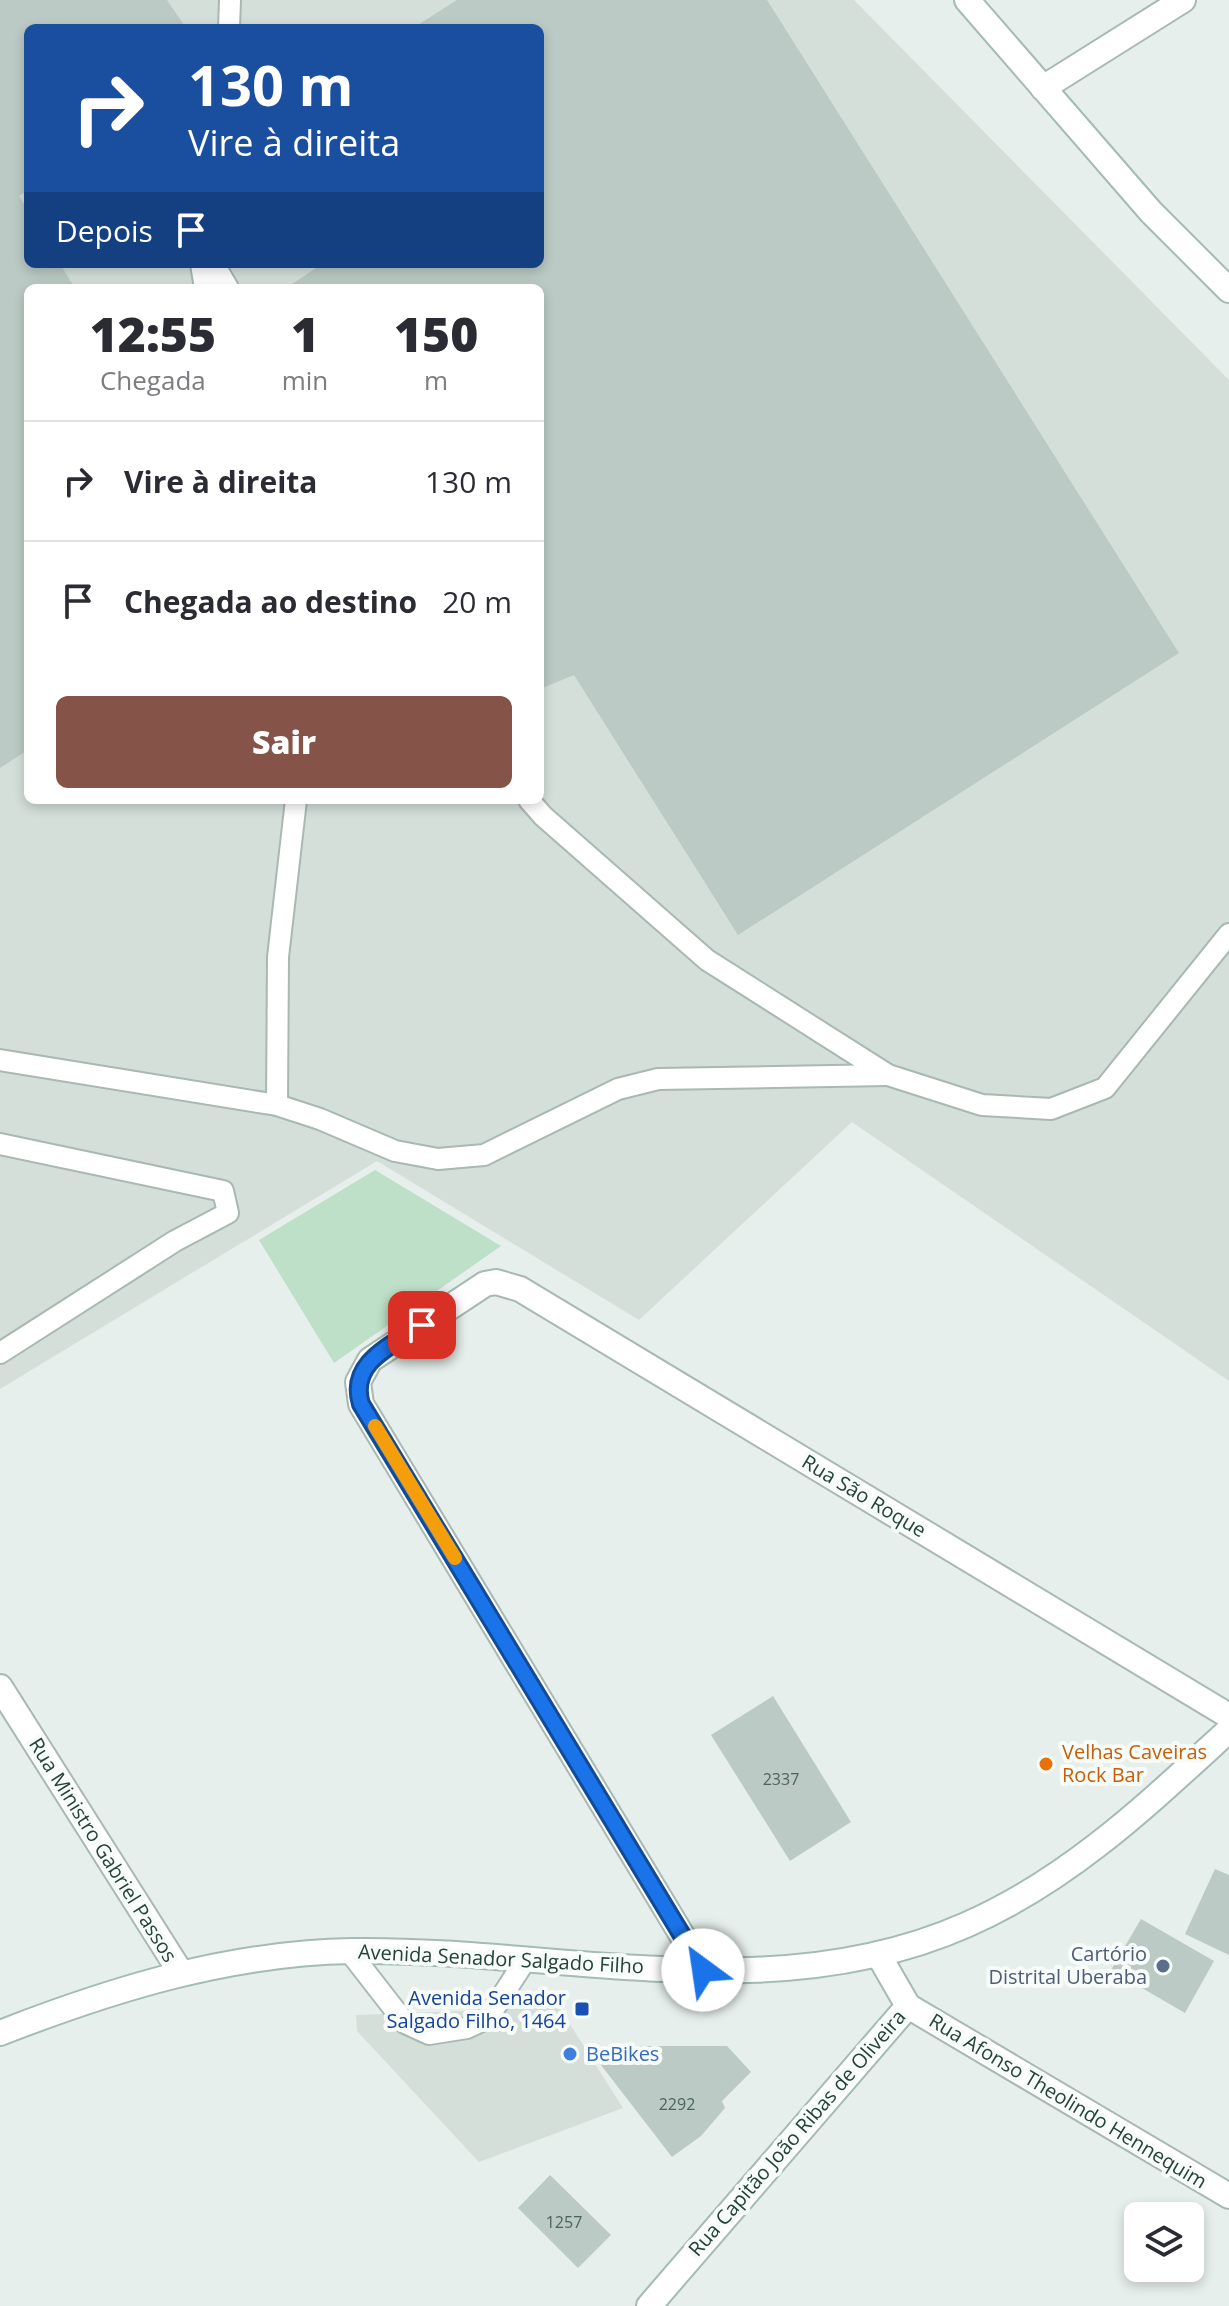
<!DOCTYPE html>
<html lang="pt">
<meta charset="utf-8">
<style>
:root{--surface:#fff;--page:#f2f2f3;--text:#2b2b33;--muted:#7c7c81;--line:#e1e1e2;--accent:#855347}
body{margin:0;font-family:"Open Sans",sans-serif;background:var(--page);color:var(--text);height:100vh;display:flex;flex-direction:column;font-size:30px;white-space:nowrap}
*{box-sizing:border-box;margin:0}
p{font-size:26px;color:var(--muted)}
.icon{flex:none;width:44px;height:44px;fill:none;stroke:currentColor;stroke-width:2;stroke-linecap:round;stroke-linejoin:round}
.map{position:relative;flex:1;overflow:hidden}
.details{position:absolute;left:24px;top:284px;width:520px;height:520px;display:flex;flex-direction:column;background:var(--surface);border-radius:12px;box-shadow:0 4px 12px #0003}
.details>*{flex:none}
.hud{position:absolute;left:24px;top:24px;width:520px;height:244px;border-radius:12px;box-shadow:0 4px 12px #0003;background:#1a4fa0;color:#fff;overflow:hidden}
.fabs{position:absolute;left:1124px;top:2202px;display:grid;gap:16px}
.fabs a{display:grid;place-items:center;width:80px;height:80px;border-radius:12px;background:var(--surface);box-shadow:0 4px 12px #0003;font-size:40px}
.pin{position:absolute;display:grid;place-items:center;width:68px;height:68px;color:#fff;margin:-34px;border-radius:16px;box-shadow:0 4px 12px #0006}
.me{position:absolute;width:88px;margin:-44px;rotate:329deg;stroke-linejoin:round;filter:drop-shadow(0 0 6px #0008)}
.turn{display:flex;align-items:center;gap:28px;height:168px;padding:0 32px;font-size:36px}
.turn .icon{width:104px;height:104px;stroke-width:2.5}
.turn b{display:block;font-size:56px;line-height:68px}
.then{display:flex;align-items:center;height:76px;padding:0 32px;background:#0003;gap:16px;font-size:30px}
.eta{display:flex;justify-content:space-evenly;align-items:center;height:136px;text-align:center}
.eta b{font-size:48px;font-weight:800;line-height:56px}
.action{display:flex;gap:16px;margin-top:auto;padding:16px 32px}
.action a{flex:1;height:92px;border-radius:12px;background:var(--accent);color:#fff;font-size:32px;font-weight:800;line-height:92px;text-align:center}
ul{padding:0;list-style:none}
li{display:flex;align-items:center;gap:24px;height:120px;padding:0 32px;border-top:2px solid var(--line)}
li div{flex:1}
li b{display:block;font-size:30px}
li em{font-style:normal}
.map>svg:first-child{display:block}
</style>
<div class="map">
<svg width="1229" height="2306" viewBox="0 0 1229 2306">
<rect width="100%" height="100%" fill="#e6efeb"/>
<g fill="#d4dfda" fill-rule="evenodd">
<path d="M 0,0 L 854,0 L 1229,380 L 1229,1381 L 852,1122 L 639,1320 L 377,1161 L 0,1389 ZM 28,28 L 540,28 L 540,264 L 28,264 ZM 28,288 L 540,288 L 540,800 L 28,800 Z"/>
<polygon points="559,2007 623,2108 479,2162 357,2031 356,2015"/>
</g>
<polygon fill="#bfe0c8" points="375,1170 501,1246 334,1363 259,1240"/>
<g fill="#bbcac4">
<polygon points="0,0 167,0 186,28 28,28 28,190 19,196 28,210 28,264 60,264 75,288 28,288 28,750 0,768"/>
<polygon points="457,0 767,0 1179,653 738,935 574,675 540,689 540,288 286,288 316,268 314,264 540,264 540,28 413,28"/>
<polygon points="773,1696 851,1822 790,1861 711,1735"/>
<polygon points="1215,1869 1229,1875 1229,1955 1185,1934"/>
<polygon points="1141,1919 1214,1961 1185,2013 1111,1970"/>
<polygon points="623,2046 727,2046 751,2072 722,2101 725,2108 701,2136 672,2157 601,2065"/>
<polygon points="550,2175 611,2235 578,2268 518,2208"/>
</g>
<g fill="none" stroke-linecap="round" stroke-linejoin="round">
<g stroke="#a8b8b2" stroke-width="24">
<g id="lane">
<polyline points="229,28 230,0"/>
<polyline points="201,264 205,288"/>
<polyline points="214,264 228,288"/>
<polyline points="529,800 543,816 707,960 888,1075 982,1105 1051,1109 1105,1088 1229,934"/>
<polyline points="0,1060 277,1105 320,1119 395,1151 438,1159 484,1155 618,1089 658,1079 888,1075"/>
<polyline points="277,1105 278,957 296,800"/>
<polyline points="0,1144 223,1191 228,1213 175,1241 0,1353"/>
<polyline points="349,1951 405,2023 429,2034 467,2028 488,2018 526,1959"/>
</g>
</g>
<g stroke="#a8b8b2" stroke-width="28">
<g id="street">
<polyline points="1043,88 1183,0"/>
<polyline points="0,1687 181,1973"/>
<polyline points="703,1970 361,1404 358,1382 370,1360 485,1284 496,1282 520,1289 1229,1716"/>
<polyline points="908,2006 1229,2196"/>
</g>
</g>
<g stroke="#a4bbb3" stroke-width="28">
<g id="secondary">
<polyline points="967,0 1151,212 1229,290"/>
<path d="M 0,2033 C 113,1989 229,1953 352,1951 C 555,1948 772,2011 966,1925 C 1069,1880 1147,1805 1229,1730"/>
<polyline points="649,2306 908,2006 878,1954"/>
</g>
</g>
<use href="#lane" stroke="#fff" stroke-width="20"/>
<use href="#street" stroke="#fff" stroke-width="24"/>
<use href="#secondary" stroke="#fff" stroke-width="24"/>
</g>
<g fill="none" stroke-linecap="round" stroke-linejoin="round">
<g stroke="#114b97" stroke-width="20">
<path id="route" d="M 422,1325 C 393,1345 348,1362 361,1404 L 703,1970"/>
</g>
<use href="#route" stroke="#1a73e8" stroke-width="14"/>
<polyline stroke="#f59e0b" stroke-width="14" points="375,1426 455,1558"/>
</g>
<circle fill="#e8710a" stroke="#f7fbf9" stroke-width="3" cx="1046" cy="1764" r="8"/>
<circle fill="#5c6f8a" stroke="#f7fbf9" stroke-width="3" cx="1163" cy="1966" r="8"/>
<rect fill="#1a4fb4" stroke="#f7fbf9" stroke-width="3" x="574" y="2001" width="16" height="16" rx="4"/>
<circle fill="#3f7fe0" stroke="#f7fbf9" stroke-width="3" cx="570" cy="2054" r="8"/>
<g text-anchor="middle" stroke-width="8" stroke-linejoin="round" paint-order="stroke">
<g font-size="16" fill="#4a645c">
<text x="781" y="1785">2337</text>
<text x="677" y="2110">2292</text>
<text x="564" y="2228">1257</text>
</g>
<g font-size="20" fill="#24423a" stroke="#f7fbf9">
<text transform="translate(864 1496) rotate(31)" y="7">Rua São Roque</text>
<text transform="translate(103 1850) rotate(58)" y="7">Rua Ministro Gabriel Passos</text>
<text transform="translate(501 1959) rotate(3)" y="7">Avenida Senador Salgado Filho</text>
<text transform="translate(1068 2101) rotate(31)" y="7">Rua Afonso Theolindo Hennequim</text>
<text transform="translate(797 2133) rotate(-49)" y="7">Rua Capitão João Ribas de Oliveira</text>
</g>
<g font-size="20" fill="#c56008" stroke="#f7fbf9" text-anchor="start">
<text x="1062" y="1759">Velhas Caveiras<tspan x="1062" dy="23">Rock Bar</tspan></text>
</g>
<g font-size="20" fill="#4e5e75" stroke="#f7fbf9" text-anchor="end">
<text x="1147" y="1961">Cartório<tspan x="1147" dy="23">Distrital Uberaba</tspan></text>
</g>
<g font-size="20" fill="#164399" stroke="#f7fbf9" text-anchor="end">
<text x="566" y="2005">Avenida Senador<tspan x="566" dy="23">Salgado Filho, 1464</tspan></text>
</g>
<g font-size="20" fill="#366cbe" stroke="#f7fbf9" text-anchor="start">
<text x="586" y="2061">BeBikes</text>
</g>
</g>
</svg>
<div class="fabs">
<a><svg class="icon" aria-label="layers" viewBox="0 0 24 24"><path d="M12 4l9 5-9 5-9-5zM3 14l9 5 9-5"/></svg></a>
</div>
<div class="pin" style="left:422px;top:1325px;background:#d93025"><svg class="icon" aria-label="arrive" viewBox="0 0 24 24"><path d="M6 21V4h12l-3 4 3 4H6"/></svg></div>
<svg class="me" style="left:703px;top:1970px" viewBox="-20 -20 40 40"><circle r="19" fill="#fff"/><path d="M0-13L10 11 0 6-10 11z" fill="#1a73e8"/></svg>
<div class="hud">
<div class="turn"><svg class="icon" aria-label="right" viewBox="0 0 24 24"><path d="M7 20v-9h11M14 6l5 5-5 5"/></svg><div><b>130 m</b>Vire à direita</div></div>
<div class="then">Depois<svg class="icon" aria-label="arrive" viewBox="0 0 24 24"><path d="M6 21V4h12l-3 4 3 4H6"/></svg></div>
</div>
<section class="details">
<div class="eta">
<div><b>12:55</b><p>Chegada</p></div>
<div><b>1</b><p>min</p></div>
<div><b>150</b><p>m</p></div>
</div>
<ul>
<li><svg class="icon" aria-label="right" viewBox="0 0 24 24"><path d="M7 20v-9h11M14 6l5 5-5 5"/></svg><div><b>Vire à direita</b></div><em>130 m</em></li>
<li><svg class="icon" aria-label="arrive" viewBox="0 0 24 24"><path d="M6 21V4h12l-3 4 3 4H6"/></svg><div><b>Chegada ao destino</b></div><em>20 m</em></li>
</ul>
<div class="action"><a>Sair</a></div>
</section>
</div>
